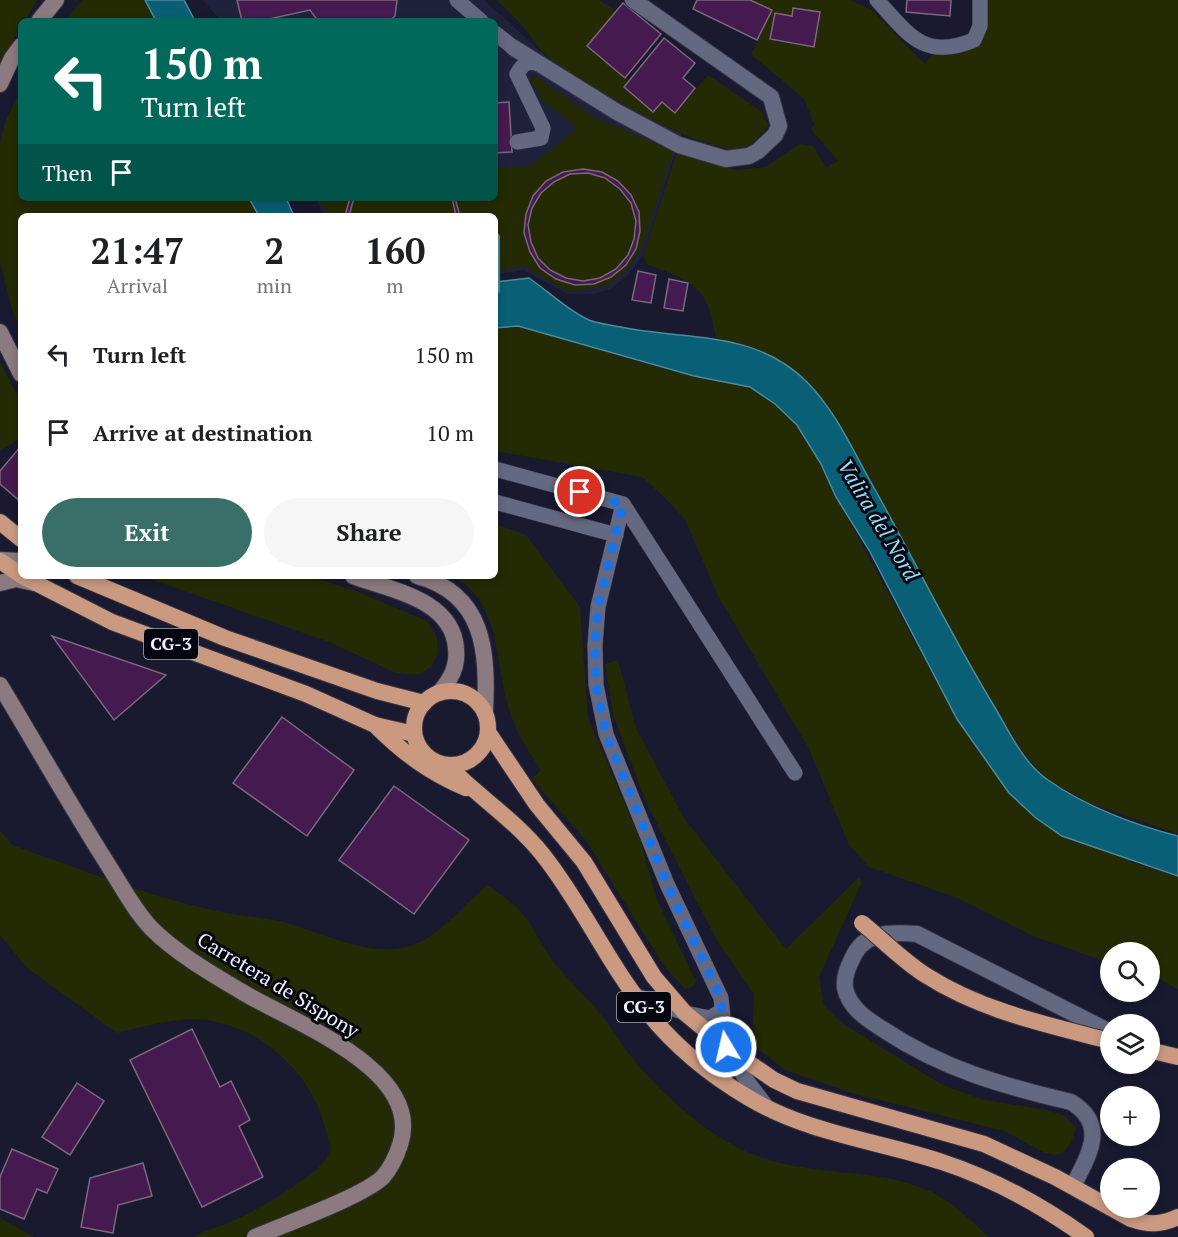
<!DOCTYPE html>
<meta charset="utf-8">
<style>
:root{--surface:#fff;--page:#f6f6f6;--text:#202124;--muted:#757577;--accent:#3a6f69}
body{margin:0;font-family:"PT Serif",serif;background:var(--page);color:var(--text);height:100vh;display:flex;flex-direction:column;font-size:22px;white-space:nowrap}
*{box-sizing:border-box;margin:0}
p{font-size:20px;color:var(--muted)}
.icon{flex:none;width:33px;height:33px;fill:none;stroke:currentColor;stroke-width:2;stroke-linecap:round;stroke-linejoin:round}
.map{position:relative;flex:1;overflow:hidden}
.sheet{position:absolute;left:18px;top:213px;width:480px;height:366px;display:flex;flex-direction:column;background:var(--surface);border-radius:9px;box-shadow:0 3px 9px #0003}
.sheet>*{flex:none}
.top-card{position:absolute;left:18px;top:18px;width:480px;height:183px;border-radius:9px;box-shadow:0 3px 9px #0003;background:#00695c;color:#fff;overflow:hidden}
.tools{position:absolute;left:1100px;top:942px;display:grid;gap:12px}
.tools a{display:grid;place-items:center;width:60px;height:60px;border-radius:50%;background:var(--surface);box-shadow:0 3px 9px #0003;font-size:30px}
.pin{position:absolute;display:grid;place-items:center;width:51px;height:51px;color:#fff;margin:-26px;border:3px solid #fff;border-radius:50%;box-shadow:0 2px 6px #0007}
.me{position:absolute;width:66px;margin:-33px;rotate:351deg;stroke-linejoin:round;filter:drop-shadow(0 0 4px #0008)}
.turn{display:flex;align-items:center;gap:21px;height:126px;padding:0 24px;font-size:27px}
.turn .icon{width:78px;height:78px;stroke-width:2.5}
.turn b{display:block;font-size:42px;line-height:51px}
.then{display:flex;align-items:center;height:57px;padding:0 24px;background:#0003;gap:12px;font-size:22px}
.eta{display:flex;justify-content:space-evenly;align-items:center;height:102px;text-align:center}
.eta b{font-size:36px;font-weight:600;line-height:42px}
.button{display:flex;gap:12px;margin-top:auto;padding:12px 24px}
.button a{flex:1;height:69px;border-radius:36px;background:var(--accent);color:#fff;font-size:24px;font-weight:600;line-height:69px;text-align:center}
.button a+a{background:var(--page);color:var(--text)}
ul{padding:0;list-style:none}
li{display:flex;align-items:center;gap:18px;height:78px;padding:0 24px}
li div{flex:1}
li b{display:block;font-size:22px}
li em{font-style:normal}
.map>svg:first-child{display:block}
</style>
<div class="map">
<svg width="1178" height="1237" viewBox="0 0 1178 1237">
<rect width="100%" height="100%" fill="#191a2f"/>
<polygon fill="#20223d" points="203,0 484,0 547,57 624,104 683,129 643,255 628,275 610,289 594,294 567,294 523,270 495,275 495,216 325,216 316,198 495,198 495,21 221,21"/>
<g fill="#242a03">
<polygon points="0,0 37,0 25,21 21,21 21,27 0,63"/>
<polygon points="82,0 145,0 156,21 65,21"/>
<path d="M 496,0 L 599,0 L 616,11 L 587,46 L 628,81 L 624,87 L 653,111 L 662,102 L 675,113 L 708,75 L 762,112 L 768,126 C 761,135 752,147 740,149 C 705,155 578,81 548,57 C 538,49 531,35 522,26 C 514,16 505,8 496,0 Z"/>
<path d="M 750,0 L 850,0 L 871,9 L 925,64 L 933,53 L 966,37 L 987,16 L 986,0 L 1178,0 L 1178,834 L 1089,803 L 1046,779 L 1023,753 L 970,668 L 895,525 L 756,348 L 716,338 C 707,284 694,283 647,264 L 643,255 L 676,154 L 736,170 L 766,167 L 799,144 L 813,146 L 826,167 L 838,161 L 811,129 L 814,124 L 804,99 L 751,54 L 772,11 Z"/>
<polygon points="534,75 594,117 673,151 642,247 628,269 610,285 569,292 524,266 495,272 495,216 329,216 318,198 495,198 495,167 529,167 577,128 543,101 530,80"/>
<polygon points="21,89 21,198 249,198 259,216 21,216 21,329 12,310 0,262 0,143 5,122"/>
<path d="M 518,325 C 576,342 634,362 693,376 C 711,380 734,380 751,387 C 794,407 818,456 836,497 L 957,719 L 1131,862 L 1178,876 L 1178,989 L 1149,974 L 1149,952 L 1110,952 L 1110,963 L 1033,936 L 960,899 L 869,867 L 849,845 L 809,749 L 718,596 L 685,520 L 666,499 L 642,477 L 495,451 L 495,328 Z"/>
<polygon points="0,362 21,403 21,438 0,451"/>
<path d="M 495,524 L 526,535 L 580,607 L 588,718 L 640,839 L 657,900 L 696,981 L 691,988 L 685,989 L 664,966 L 587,842 L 532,779 L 541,770 C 528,751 517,734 510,712 C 494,665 503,604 453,576 L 495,576 Z"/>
<polygon points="142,576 308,576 356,591 427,621 437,637 438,653 431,667 418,675 396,673 329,642"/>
<polygon points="618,660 636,728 684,818 786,949 859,877 862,882 819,977 824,1005 842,1023 941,1084 981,1099 1047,1110 1065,1116 1076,1128 1071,1143 1063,1153 1055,1155 1045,1153 1004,1131 852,1093 785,1070 752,1044 754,994 717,941 645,800 613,715 605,664"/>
<path d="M 0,830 L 12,845 C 80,869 150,897 221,912 C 240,916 260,917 280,921 C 317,930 355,952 395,949 C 434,946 460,908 487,885 C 502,895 518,906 528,921 C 538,936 546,952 557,966 C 570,982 584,995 597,1010 C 609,1024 618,1039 629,1054 C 660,1092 698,1128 743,1150 C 806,1180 873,1164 932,1192 C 954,1203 971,1221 989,1237 L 193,1237 C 207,1229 221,1226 235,1220 C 255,1211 321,1174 328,1155 C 333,1144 326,1134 324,1124 C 311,1076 267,1033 217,1022 C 184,1014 149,1026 117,1033 L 27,968 L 0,935 Z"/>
<polygon points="0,1218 34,1237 0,1237"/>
</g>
<g fill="#095f75" stroke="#4e8a9e" stroke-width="1.5">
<polygon points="145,0 184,0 195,21 156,21"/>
<polygon points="249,198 286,198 294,216 259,216"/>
<path d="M 529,278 C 548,291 568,311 589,320 C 599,324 611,325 621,327 C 688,341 752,329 806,381 C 833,408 850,444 868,477 C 911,553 949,632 994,706 C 1009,731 1023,763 1048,780 C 1085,806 1134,825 1178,836 L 1178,876 L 1062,836 L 1036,818 L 1009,793 L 957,719 L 869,550 L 836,497 L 821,464 L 797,425 L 775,404 L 750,387 L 694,376 L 518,326 L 495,328 L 495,282 Z"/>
</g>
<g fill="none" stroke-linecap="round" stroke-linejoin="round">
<polyline stroke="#4e8a9e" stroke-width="8" points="496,237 496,290"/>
</g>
<g fill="#451a4e" stroke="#7a687d" stroke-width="1.5" fill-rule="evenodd">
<polygon points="237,0 397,0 395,16 390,21 318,21 310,10 260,21 242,21"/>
<polygon points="697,0 750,0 772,10 757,40 693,9"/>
<polygon points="907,0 951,0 950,16 906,12"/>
<polygon points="623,3 661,34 625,78 587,46"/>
<polygon points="793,8 820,12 814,47 770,39 775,13 792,16"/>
<polygon points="664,38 695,63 683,78 695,88 675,113 662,102 653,112 624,87"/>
<polygon points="509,102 512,152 495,153 495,103"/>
<path d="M 583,169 L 602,172 L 618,181 L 631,195 L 639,212 L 640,231 L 636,249 L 626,265 L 611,277 L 594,284 L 575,285 L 556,279 L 540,268 L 530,252 L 524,233 L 526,214 L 533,196 L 546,181 L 563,172 ZM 588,173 L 605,178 L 620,189 L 631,203 L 636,221 L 634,239 L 628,255 L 616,269 L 600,278 L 583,281 L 566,278 L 550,270 L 538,258 L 531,242 L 528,225 L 532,208 L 541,193 L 554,182 L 570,174 Z"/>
<polygon points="350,198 354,198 349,216 345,216"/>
<polygon points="452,198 455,198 460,216 456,216"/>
<polygon points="638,271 656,275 651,303 632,300"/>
<polygon points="669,279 688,283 683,311 664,308"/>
<polygon points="21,446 21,502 0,484 0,471"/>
<polygon points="52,636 166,675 114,720"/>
<polygon points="282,717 354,770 307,836 233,783"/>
<polygon points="394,786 469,840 414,914 339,860"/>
<polygon points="192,1029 220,1087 231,1081 250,1120 239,1126 263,1177 202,1207 130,1060"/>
<polygon points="77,1083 104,1101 70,1155 42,1137"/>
<polygon points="12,1149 58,1169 47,1193 37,1189 24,1219 0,1209 0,1177"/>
<polygon points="143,1163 152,1196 118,1205 113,1233 81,1227 90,1178"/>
</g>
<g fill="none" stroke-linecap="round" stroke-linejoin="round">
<g stroke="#343445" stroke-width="16">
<g id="service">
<polyline points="457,0 481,21"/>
<path d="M 877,0 C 908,34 924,61 974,40 L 980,26 L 980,0"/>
<polyline points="495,33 514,48"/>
<path d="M 517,142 L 541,138 L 543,128 L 517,74 C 523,64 526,61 537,63"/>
<polyline points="495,469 623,504 795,773"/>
<polyline points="495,502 616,535"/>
<polyline points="623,504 598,607 595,645 596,685 606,734 667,884 721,998 726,1047 745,1078 767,1107"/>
<polyline points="634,995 685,1013 710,1018 721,1011"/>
</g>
</g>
<g stroke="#343445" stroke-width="18">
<g id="minor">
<polyline points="514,48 617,112 679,145 726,159 749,156 758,151 775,135 779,126 771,97 633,0"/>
<path d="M 1073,1186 C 1088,1156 1109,1125 1071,1102 C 1003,1086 943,1069 884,1030 C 868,1020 849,1008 845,988 C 843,976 850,963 855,953 C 868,931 894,932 917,934 L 1110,1032"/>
</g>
</g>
<g stroke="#343445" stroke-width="18">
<g id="secondary">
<polyline points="39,21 56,0"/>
<polyline points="0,84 12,58 21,46"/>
<polyline points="0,332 21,374"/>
<polyline points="0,560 21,561"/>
<path d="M 353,576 C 390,590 452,599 456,648 C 458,667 451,679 439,693"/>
<path d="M 417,576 C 485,594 488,652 485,713"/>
<polyline points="0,583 16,579 34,583"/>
<path d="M 0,685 C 35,743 69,803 105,860 C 120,883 133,909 151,928 C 177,954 212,974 244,993 C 294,1023 425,1070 400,1145 C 396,1157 391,1168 383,1177 C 362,1197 285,1224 255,1237"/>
</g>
</g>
<g stroke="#343445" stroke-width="18">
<g id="trunk">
<polyline points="0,522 21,539"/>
<polyline points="0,561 21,575"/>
<polyline points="22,576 112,622 306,694 375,725 414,734"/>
<polyline points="77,576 225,638 377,691 424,703"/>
<circle cx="451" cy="728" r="37"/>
<path d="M 375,725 C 403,753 430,773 466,788"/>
<path d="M 488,732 L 537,805 L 584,862 L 654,977 L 685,1013 L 726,1047 L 774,1080 L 797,1091 L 984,1144 L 1055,1177 L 1131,1219 C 1148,1225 1161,1225 1178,1217"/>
<path d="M 448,766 C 479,797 516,821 543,855 C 582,904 607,962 646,1010 C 673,1045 711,1076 749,1098 C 807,1133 878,1141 942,1162 C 994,1179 1041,1205 1086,1237"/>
</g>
</g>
<use href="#service" stroke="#656881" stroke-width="15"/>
<use href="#minor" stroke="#656881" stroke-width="16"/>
<use href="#secondary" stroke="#8b7a80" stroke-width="16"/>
<use href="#trunk" stroke="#ca9980" stroke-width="16"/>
<g stroke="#343445" stroke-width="18" stroke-linecap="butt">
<g id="trunk-bridge">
<path d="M 862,923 C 883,940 904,962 927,976 C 982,1011 1048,1025 1110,1041"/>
<polyline points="1157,1052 1178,1057"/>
</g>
</g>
<use href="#trunk-bridge" stroke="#ca9980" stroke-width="16"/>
</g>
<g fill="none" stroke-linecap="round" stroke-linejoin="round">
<polyline stroke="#1a73e8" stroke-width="10" stroke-dasharray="0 18" points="580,492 623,504 598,607 595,645 596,685 606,734 667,884 721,998 722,1027 726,1047"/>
</g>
<g text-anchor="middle" stroke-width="6" stroke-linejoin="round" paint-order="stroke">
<g fill="#06060f" stroke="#a8aab7" stroke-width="1.5">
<rect x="144" y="629" width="54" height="30" rx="4.5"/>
<rect x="617" y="992" width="54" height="30" rx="4.5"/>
</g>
<g font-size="18" font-weight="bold" fill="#eef0ff">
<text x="171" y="650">CG-3</text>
<text x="644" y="1013">CG-3</text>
</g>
<g font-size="20" fill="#eef0ff" stroke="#06060f">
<text transform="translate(278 985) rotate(31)" y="7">Carretera de Sispony</text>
</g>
<g font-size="21" font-style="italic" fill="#97def7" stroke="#06060f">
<text transform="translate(878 520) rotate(59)" y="7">Valira del Nord</text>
</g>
</g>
</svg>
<div class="tools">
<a><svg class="icon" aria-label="search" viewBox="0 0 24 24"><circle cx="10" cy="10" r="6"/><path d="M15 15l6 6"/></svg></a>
<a><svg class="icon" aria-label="layers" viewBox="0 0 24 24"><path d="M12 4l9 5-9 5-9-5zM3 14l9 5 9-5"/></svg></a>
<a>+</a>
<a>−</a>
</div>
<div class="pin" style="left:580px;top:492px;background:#d93025"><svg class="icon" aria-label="arrive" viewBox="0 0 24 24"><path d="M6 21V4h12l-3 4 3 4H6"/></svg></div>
<svg class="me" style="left:726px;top:1047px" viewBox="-20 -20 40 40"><circle r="17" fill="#1a73e8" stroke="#fff" stroke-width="3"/><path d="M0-11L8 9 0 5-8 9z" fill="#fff"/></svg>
<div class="top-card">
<div class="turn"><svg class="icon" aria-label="left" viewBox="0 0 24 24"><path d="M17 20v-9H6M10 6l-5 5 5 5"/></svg><div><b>150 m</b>Turn left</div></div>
<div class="then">Then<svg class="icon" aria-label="arrive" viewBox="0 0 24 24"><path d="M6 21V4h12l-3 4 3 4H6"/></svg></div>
</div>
<section class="sheet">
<div class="eta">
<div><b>21:47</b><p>Arrival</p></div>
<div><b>2</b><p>min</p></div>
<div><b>160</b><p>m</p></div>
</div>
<ul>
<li><svg class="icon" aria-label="left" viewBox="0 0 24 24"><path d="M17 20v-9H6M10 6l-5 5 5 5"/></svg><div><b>Turn left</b></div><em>150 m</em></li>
<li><svg class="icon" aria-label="arrive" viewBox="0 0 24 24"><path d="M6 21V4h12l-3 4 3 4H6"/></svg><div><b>Arrive at destination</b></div><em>10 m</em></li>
</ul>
<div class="button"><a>Exit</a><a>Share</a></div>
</section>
</div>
